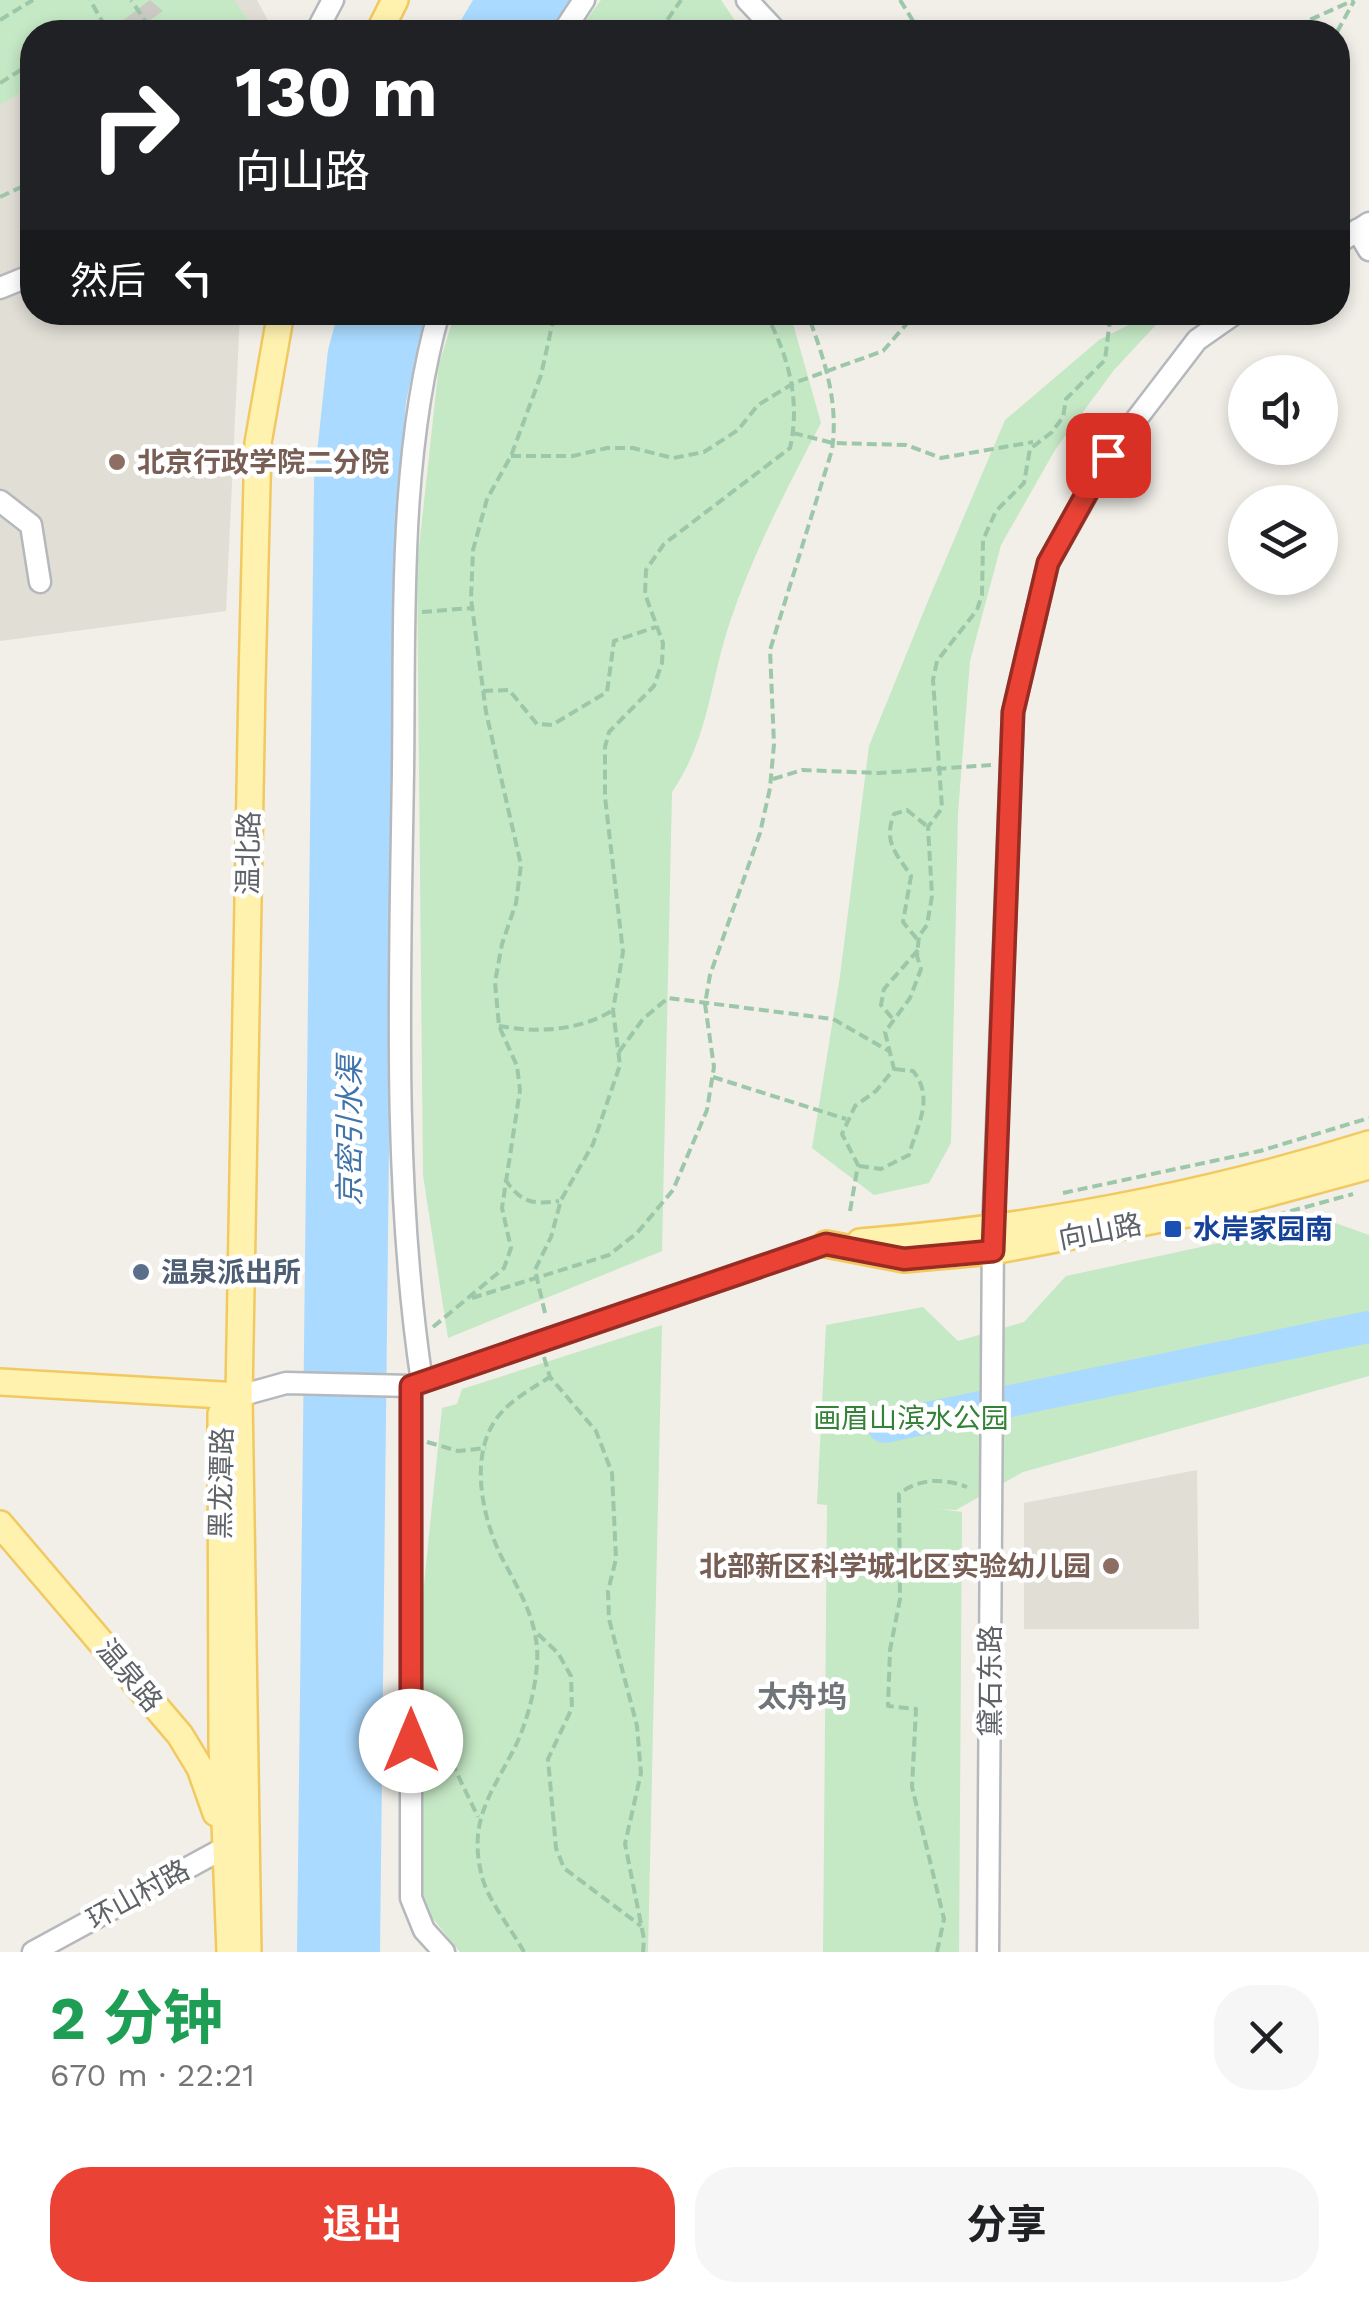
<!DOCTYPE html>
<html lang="zh">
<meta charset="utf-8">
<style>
:root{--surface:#fff;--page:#f6f6f6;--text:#202124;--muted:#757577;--accent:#ea4335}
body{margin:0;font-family:"Work Sans","Noto Sans SC",sans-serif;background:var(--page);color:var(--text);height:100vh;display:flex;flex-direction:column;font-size:38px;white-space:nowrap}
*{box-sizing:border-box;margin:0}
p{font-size:32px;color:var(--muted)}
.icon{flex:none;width:55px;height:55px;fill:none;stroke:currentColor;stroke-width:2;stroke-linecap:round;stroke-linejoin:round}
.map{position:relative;height:1952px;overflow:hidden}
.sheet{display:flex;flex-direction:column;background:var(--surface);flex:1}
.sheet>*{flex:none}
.banner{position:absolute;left:20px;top:20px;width:1330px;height:305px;border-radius:40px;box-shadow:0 5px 15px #0003;background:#202124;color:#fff;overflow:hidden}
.tools{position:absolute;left:1228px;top:355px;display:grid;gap:20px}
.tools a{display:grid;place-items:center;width:110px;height:110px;border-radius:50%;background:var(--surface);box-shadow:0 5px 15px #0003;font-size:50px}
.pin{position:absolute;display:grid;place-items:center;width:85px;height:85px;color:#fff;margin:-42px;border-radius:20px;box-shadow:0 5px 15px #0006}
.me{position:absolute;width:110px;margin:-55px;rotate:0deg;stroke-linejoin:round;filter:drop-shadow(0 0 8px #0008)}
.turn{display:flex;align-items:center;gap:35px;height:210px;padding:0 50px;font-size:45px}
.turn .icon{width:130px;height:130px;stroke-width:2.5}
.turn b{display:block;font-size:70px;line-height:85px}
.then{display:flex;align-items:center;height:95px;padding:0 50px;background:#0003;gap:20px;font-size:38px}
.round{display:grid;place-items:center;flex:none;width:105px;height:105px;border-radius:40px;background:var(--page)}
.summary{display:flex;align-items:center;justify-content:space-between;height:170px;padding:0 50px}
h1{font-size:60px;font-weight:700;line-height:75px;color:#1e9e55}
.primary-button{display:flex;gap:20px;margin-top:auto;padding:20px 50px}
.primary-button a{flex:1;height:115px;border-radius:40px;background:var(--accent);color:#fff;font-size:40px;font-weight:700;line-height:115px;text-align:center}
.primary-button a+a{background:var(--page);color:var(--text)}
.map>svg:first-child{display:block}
</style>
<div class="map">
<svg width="1369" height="1952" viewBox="0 0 1369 1952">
<rect width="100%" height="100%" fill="#f1efe8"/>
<g fill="#e1ded6">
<polygon points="0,0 257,0 274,32 32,32 32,312 240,313 226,611 0,641"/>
<polygon points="1197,1470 1199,1629 1024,1629 1024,1503"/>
</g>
<g fill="#c5e8c5">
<polygon points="0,0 234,0 256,32 32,32 32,86 0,105"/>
<polygon points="601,0 721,0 742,31 577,32"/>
<path d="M 455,313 L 790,313 L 821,423 C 788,486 754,551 731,619 C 709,682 711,734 672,792 L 662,1251 L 448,1338 L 423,1175 L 417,566 L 439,364 Z"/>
<polygon points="1152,313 1167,313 1114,370 1055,450 1001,545 970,661 958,813 951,1143 929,1183 874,1195 812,1148 840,976 869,746 928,601 1005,420 1099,340"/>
<polygon points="1327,1220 1369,1235 1369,1376 1023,1472 956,1510 939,1509 962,1512 959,1952 823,1952 827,1505 817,1504 826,1325 923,1307 958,1341 1024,1322 1066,1276"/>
<polygon points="662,1325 648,1952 460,1952 425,1909 410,1840 407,1751 442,1408 457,1404 462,1389"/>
</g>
<g fill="#aadaff">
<polygon points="473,0 571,0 549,32 454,32"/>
<polygon points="338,313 425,313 406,402 396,525 380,1952 297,1952 314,481 328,350"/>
</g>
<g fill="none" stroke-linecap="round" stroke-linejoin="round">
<polyline stroke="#aadaff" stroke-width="32" points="884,1427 1369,1327"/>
</g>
<polygon fill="#cccac5" points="150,0 163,11 133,32 125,32 118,24"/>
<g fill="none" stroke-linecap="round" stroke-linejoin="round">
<g stroke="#b5b8bc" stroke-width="25">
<g id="minor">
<polyline points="747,0 777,32"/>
<polyline points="316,32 333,0"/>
<polyline points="563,32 584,0"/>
<polyline points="1357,230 1369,250"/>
<polyline points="1338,243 1369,223"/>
<polyline points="0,288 32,275"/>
<polyline points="0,501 31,525 40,582"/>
<path d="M 422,1382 C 392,1183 400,972 403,771 C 405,622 398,456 439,312"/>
<polyline points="411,1386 411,1898 424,1930 444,1952"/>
<polyline points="239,1396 286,1383 411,1386 826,1244"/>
<polyline points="33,1952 226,1847 239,1846"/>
<polyline points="988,1952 993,1231 1013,712 1048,563 1109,455 1197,340 1237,312"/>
</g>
</g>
<g stroke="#f2c960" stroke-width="30">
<g id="major">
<polyline points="379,32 395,0"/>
<path d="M 860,1242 C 1033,1228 1203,1196 1369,1144"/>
<polyline points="826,1244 904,1259 993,1251 1203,1211 1369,1166"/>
<polyline points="0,1382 239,1396"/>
<polyline points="0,1524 180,1735 200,1768 216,1813"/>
<polyline points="230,1952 222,1745 221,1414 239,1396"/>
<polyline points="248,1952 239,1396 252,682 258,443 281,312"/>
</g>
</g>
<g stroke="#9cc7a9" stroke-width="4" stroke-dasharray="10 5" stroke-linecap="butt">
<polyline points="131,0 132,1"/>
<polyline points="900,0 920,32"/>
<polyline points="135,6 153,32"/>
<polyline points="0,20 33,0"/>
<polyline points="84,32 102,21 90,0"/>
<polyline points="659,32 681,0"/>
<polyline points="1283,32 1354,0"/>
<polyline points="1337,32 1354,1"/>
<polyline points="0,83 32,63"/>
<polyline points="0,197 32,182"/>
<polyline points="793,433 833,443 906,445 941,458 1033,442"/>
<polyline points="511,456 573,456 607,448 633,448 673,458 704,452 738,430 758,405 794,383 883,351 917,312"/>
<polyline points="422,612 472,608"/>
<polyline points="483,691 509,690 537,724 552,725 607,692 614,641 656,627"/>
<polyline points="773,779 802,770 879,773 991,765"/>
<path d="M 917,939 L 903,922 L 911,876 C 896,853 883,842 894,814 L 907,810 L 928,827"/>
<polyline points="892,1018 881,1005 884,989 918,950"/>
<path d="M 499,1026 C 537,1033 580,1031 613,1010"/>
<polyline points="619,1052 643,1019 668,998 833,1019 889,1051"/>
<polyline points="713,1077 846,1119"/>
<path d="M 859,1166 L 881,1169 L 909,1155 C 917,1125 935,1098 913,1071 L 894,1069"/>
<path d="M 505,1179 C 520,1202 532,1205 559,1201"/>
<polyline points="1063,1193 1260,1151 1369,1118"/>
<polyline points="850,1211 858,1165 842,1134 855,1106 876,1091 894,1069 885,1032 910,998 921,969 917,956 919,936 927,925 932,896 928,827 942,808 933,680 937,661 977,610 982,595 983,540 996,511 1024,483 1030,449 1052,432 1063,417 1066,399 1105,360 1111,312"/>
<polyline points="1218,1231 1353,1194"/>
<path d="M 472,1298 L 609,1255 L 637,1233 L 673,1190 L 707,1110 L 714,1067 L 705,1004 L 710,975 L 760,833 L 770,788 L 774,744 L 770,650 L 832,450 C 839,400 824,359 807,312"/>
<path d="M 545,1313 L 535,1270 L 551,1237 L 561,1200 L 593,1144 L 620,1065 L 613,1010 L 623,952 L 605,797 L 605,747 L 609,732 L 654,686 L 662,663 L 663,643 L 645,594 L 646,570 L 664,544 L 790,448 C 801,400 788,355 765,312"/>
<polyline points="433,1327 504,1268 511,1248 502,1208 520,1090 517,1066 499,1026 495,982 502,944 516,903 521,865 486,712 471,599 473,550 487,499 511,456 541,375 555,312"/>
<polyline points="544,1357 550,1377 596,1431 612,1473 616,1559 608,1591 609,1619 637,1726 641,1773 625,1844 644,1939 643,1952"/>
<polyline points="427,1442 458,1451 486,1448"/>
<polyline points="538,1634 558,1653 571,1676 572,1708 548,1759 556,1848 564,1868 641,1926"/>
<polyline points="431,1740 453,1765 478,1817"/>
<path d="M 524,1952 C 512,1930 490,1903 483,1880 C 467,1824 489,1797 513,1751 C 526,1726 535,1692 537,1664 C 540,1624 520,1592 502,1558 C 482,1518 467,1451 501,1413 C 514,1398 533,1388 550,1377"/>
<path d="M 937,1952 L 944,1919 L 912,1787 L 916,1709 L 888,1706 L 890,1650 L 900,1599 L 899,1494 C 919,1478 944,1478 967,1487"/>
</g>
<use href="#minor" stroke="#fff" stroke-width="20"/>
<use href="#major" stroke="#fff2af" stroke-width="25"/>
</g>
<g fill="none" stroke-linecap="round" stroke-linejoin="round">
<g stroke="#982c22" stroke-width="25">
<polyline id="route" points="411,1741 411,1386 826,1244 904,1259 993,1251 1013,712 1048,563 1108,455"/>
</g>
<use href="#route" stroke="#ea4335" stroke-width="18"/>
</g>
<g fill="#8d6e63" stroke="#fff" stroke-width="4">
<circle cx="117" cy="462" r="10"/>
<circle cx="1111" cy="1566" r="10"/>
</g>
<rect fill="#1a4fb4" stroke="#fff" stroke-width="4" x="1163" y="1219" width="20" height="20" rx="5"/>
<circle fill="#5c6f8a" stroke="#fff" stroke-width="4" cx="141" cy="1272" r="10"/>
<g text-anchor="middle" stroke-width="9" stroke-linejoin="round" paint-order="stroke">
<g font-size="28" font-weight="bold" fill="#785e54" stroke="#fff" text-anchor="start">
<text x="137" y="472">北京行政学院二分院</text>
<text x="1091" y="1576" text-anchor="end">北部新区科学城北区实验幼儿园</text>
</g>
<g font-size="28" fill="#5f6368" stroke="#fff">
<text transform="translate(248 853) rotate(-89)" y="10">温北路</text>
<text transform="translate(1100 1231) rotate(-11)" y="10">向山路</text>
<text transform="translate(221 1483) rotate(-89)" y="10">黑龙潭路</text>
<text transform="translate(130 1675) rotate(50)" y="10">温泉路</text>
<text transform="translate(990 1681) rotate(-90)" y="10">黛石东路</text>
<text transform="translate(138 1894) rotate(-29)" y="10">环山村路</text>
</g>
<g font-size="28" font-weight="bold" fill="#164399" stroke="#fff" text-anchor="start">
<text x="1193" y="1239">水岸家园南</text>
</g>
<g font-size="28" font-weight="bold" fill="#4e5e75" stroke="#fff" text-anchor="start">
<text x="161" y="1282">温泉派出所</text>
</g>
<g font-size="28" fill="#348238" stroke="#fff">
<text x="911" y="1428">画眉山滨水公园</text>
</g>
<g font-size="30" font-style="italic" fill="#4174aa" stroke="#fff">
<text transform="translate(350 1131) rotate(-90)" y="10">京密引水渠</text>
</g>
<g font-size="30" font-weight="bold" fill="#70757a" stroke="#fff">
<text x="802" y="1707">太舟坞</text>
</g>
</g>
</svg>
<div class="tools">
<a><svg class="icon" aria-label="sound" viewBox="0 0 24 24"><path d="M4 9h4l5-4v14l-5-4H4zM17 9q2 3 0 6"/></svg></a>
<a><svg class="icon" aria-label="layers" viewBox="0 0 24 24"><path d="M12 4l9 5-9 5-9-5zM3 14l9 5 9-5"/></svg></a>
</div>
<div class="pin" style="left:1108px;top:455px;background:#d93025"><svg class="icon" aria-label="arrive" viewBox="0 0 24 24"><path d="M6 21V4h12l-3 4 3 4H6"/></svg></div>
<svg class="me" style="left:411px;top:1741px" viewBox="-20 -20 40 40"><circle r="19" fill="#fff"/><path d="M0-13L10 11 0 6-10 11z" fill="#ea4335"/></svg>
<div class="banner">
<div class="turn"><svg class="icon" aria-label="right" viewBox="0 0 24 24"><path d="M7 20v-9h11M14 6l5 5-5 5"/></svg><div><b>130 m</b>向山路</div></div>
<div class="then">然后<svg class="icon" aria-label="left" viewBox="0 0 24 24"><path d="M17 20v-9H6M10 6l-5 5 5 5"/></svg></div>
</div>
</div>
<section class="sheet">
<div class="summary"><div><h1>2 分钟</h1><p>670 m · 22:21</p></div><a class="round"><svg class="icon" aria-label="close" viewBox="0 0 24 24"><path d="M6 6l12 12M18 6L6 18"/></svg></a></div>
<div class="primary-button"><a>退出</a><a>分享</a></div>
</section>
